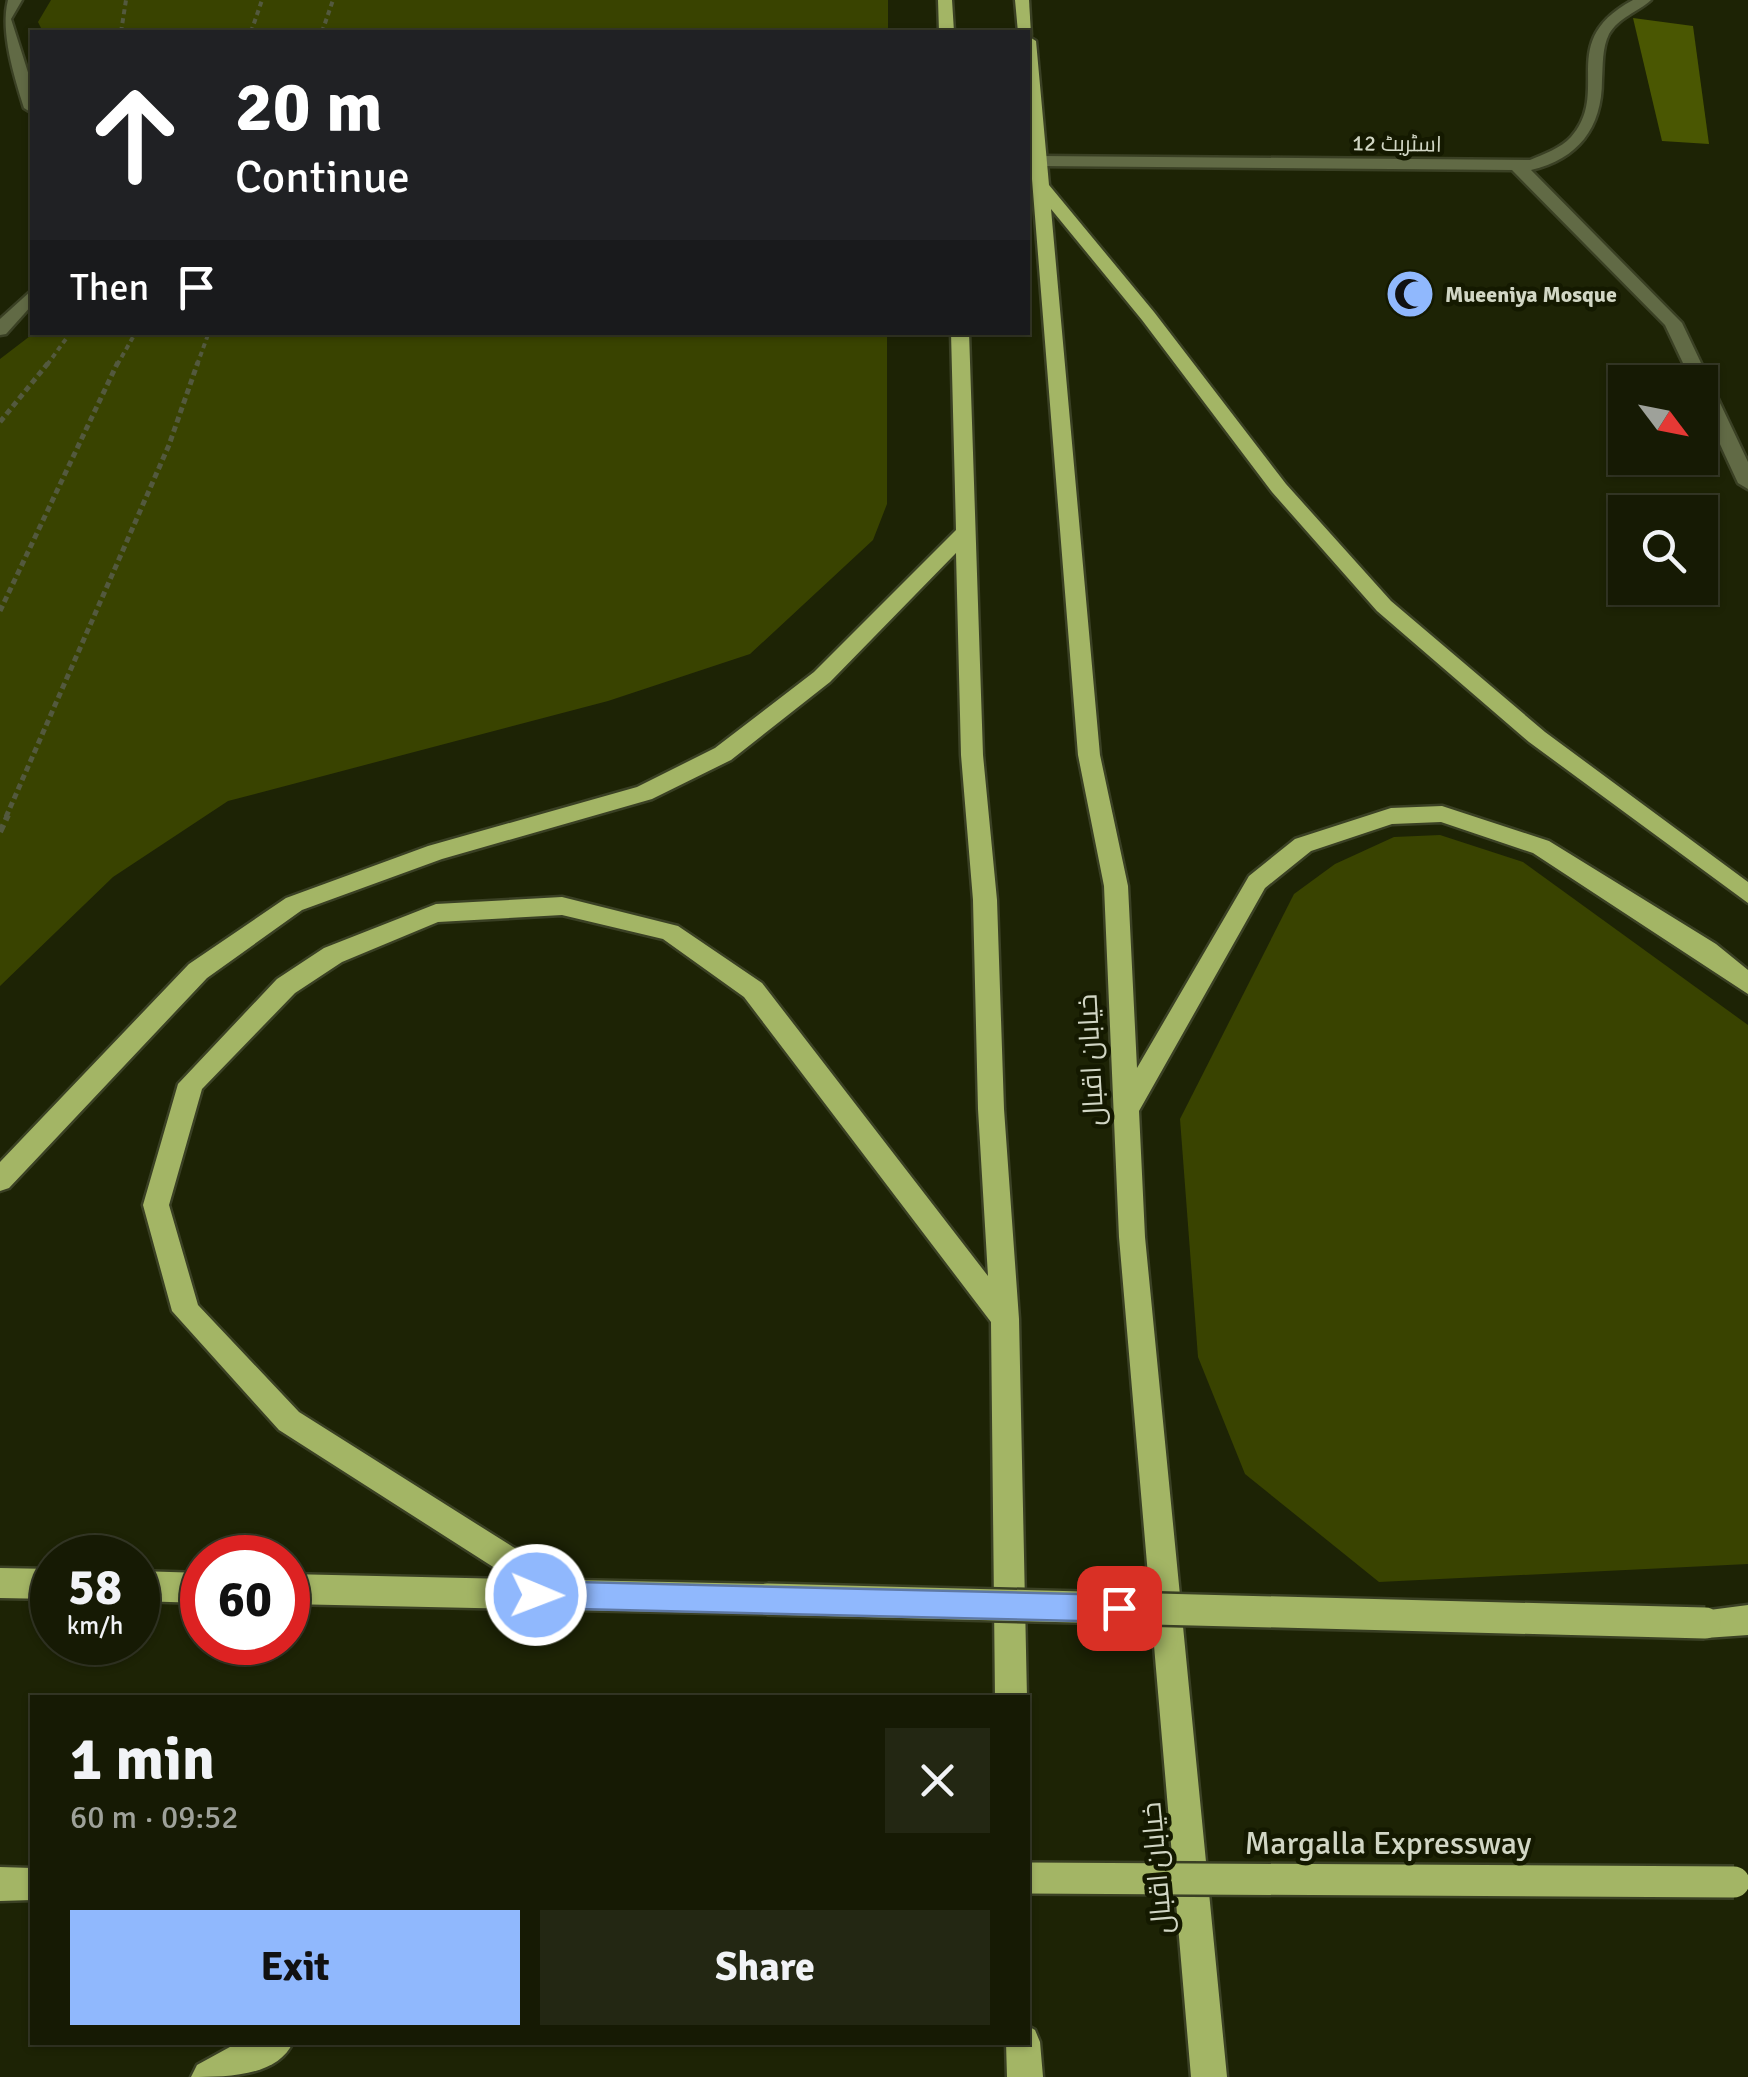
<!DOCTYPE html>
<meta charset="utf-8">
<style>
:root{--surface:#161a04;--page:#232713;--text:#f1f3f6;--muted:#9ea19a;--line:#353826;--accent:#90b8fd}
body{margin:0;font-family:Signika,Cairo,sans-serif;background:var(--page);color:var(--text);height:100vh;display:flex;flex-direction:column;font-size:38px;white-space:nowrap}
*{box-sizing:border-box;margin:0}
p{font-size:32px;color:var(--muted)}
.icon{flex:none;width:55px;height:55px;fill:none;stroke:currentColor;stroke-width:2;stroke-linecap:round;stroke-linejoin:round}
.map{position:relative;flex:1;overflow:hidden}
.side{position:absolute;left:30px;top:1695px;width:1000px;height:350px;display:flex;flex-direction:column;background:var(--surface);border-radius:0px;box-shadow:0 2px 8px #0004,0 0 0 2px var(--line)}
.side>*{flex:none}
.top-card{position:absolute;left:30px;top:30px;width:1000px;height:305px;border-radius:0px;box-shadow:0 2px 8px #0004,0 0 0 2px var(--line);background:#202124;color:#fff;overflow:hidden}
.needle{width:65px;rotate:122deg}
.tools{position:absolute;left:1608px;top:365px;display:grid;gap:20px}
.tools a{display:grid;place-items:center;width:110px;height:110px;border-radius:0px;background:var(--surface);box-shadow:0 2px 8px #0004,0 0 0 2px var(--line);font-size:50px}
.speed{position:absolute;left:30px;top:1535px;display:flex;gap:20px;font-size:50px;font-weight:700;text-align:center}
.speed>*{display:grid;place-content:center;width:130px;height:130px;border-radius:50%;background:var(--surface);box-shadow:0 2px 8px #0004,0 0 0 2px var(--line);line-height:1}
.speed small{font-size:25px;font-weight:400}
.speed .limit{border:15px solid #d22;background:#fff;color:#111}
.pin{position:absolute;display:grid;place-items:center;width:85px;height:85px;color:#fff;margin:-42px;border-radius:20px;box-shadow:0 5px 15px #0006}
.me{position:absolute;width:110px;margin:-55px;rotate:91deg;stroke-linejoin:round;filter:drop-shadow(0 0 8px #0008)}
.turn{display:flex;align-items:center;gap:35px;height:210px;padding:0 40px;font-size:45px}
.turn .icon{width:130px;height:130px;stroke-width:2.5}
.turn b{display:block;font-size:70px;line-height:85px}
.then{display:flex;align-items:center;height:95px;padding:0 40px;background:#0003;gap:20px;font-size:38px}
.round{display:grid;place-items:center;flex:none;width:105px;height:105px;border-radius:0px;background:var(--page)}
.head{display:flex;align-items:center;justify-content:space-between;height:170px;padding:0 40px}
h1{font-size:60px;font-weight:700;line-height:75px}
.primary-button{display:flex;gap:20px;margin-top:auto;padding:20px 40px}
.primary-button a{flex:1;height:115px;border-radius:0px;background:var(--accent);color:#111;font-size:40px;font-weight:700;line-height:115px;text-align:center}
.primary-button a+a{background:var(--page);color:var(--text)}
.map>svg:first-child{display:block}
</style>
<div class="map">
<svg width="1748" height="2077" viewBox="0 0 1748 2077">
<rect width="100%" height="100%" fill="#1d2305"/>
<g fill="#394300">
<polygon points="51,0 888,0 888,32 43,32 38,22"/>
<polygon points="34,333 887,333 887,504 873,540 750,654 608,701 228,801 113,877 0,986 0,359"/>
<polygon points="1440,835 1523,862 1748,1025 1748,1564 1379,1582 1245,1474 1198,1357 1180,1119 1294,894 1335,864 1394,837"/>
</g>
<polygon fill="#4a5702" points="1633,18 1693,26 1709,144 1662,141"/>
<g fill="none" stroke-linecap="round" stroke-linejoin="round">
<g stroke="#3a4024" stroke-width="5">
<g id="minor">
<path d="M 8,0 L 22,0 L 11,19 L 32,85 L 32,113 L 24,108 C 14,76 0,31 8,0 Z"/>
<path d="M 1633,0 L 1651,0 C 1638,12 1619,17 1609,34 C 1602,48 1603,65 1602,80 C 1602,128 1578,159 1531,170 L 1682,323 L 1748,462 L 1748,489 L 1738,483 L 1700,401 L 1700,382 L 1692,382 L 1665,325 L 1512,170 L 1041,166 L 1033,161 L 1041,156 L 1530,160 C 1544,154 1561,148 1571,137 C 1612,90 1555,42 1633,0 Z"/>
<polygon points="32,290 32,305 6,334 0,335 0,319"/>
</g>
</g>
<g stroke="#3a4024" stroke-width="5">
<g id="major">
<polygon points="938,0 952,0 954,32 939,32"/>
<polygon points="1015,0 1029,0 1031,35 1018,32"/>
<polygon points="1028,36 1036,41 1049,185 1154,312 1286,484 1391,601 1545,732 1748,882 1748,903 1529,742 1377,611 1272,492 1142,320 1051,209 1100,755 1128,886 1137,1068 1249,876 1295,839 1391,808 1442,806 1549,841 1716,944 1748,970 1748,994 1533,853 1441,822 1392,824 1311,851 1265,888 1139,1111 1145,1237 1227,2077 1191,2077 1119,1237 1104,886 1078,755 1028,129"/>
<polygon points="951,332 969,332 983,755 997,900 1004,1109 1019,1319 1027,1698 995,1698 991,1322 744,997 663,939 562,915 438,922 342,962 295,993 202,1089 169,1205 198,1305 299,1412 513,1547 573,1580 767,1584 778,1588 782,1599 778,1610 767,1614 288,1604 288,1574 512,1579 279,1430 172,1311 143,1205 178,1084 277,979 324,948 436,904 562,897 678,926 762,983 988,1276 978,1109 973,900 961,755 956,553 830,682 731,760 652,799 442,859 302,910 207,978 9,1188 0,1191 0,1162 189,964 286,898 428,846 637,787 715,748 814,672 956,530"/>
<polygon points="0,1568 52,1569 52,1599 0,1598"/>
<polygon points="138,1571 202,1573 202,1603 138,1601"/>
<polygon points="1748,1605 1748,1635 1705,1638 1694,1634 1690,1623 1694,1612"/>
<polygon points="0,1867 32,1868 32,1900 0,1901"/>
<polygon points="1028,2026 1035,2030 1040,2042 1043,2077 1007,2077 1006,2042 1028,2042"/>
<path d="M 239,2042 L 293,2042 C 278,2077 225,2077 191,2077 L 197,2065 Z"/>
</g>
</g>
<g stroke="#53593e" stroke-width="4" stroke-dasharray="5 4" stroke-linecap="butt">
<polyline points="121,32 126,0"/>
<polyline points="251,32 262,0"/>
<polyline points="322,32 333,0"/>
<polyline points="47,365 71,332"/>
<polyline points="117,365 136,332"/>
<polyline points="197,365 209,332"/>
</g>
<g stroke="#53593e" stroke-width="5" stroke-dasharray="6 4" stroke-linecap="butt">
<polyline points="0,422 49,362"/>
<polyline points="0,611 118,362"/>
<polyline points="6,817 169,445 198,362"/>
</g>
<polyline stroke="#53593e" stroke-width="6" stroke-dasharray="8 5" stroke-linecap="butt" points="0,832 8,815"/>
<use href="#minor" fill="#616a45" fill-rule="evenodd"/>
<use href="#major" fill="#a3b565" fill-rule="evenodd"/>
<g stroke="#3a4024" stroke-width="36" stroke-linecap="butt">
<g id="major-bridge">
<polyline points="767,1599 1705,1623"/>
<polyline points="1028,1878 1734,1882"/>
</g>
</g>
<use href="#major-bridge" stroke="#a3b565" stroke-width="31"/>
</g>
<polygon fill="#90b8fd" stroke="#5e78a4" stroke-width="2.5" points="536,1581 1119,1595 1129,1599 1133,1608 1129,1618 1119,1622 536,1608 527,1604 523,1595 527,1585"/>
<defs>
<g id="mosque-disc" transform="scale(2.5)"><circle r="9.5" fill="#90b8fd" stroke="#141900"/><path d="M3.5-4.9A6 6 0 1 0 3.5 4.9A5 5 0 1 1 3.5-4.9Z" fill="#111"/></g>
</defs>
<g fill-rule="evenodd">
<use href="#mosque-disc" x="1410" y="294"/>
</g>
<g text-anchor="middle" stroke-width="9" stroke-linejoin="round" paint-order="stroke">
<g font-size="22" fill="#d1d6c4" stroke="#141900">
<text transform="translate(1397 143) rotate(1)" y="8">اسٹریٹ 12</text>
</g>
<g font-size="22" font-weight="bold" fill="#d1d6c4" stroke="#141900" text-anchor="start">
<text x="1445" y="302">Mueeniya Mosque</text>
</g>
<g font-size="28" fill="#d1d6c4" stroke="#141900">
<text transform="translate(1090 1060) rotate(-93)" y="10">خیابان اقبال</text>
<text transform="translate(1156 1868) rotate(-95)" y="10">خیابان اقبال</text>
</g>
<g font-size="32" fill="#d1d6c4" stroke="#141900">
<text x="1388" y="1854">Margalla Expressway</text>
</g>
</g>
</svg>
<div class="tools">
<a><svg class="needle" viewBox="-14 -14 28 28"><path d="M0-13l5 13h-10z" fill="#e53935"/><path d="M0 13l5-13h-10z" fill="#9ea19a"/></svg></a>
<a><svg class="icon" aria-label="search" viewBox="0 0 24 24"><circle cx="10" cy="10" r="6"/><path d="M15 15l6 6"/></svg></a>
</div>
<div class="speed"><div>58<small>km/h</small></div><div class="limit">60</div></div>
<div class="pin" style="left:1119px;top:1608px;background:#d93025"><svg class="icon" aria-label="arrive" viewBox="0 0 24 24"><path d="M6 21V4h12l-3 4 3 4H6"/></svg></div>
<svg class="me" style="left:536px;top:1595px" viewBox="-20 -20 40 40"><circle r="17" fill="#90b8fd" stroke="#fff" stroke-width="3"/><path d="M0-11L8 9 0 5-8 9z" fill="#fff"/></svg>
<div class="top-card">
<div class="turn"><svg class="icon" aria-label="ahead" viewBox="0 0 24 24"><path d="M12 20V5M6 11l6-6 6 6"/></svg><div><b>20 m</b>Continue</div></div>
<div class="then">Then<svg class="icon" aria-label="arrive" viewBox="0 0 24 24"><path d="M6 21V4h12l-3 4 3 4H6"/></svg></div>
</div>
<section class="side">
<div class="head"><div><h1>1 min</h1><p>60 m · 09:52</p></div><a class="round"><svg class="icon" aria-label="close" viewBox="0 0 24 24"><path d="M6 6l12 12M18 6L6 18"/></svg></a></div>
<div class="primary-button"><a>Exit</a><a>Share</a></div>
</section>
</div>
